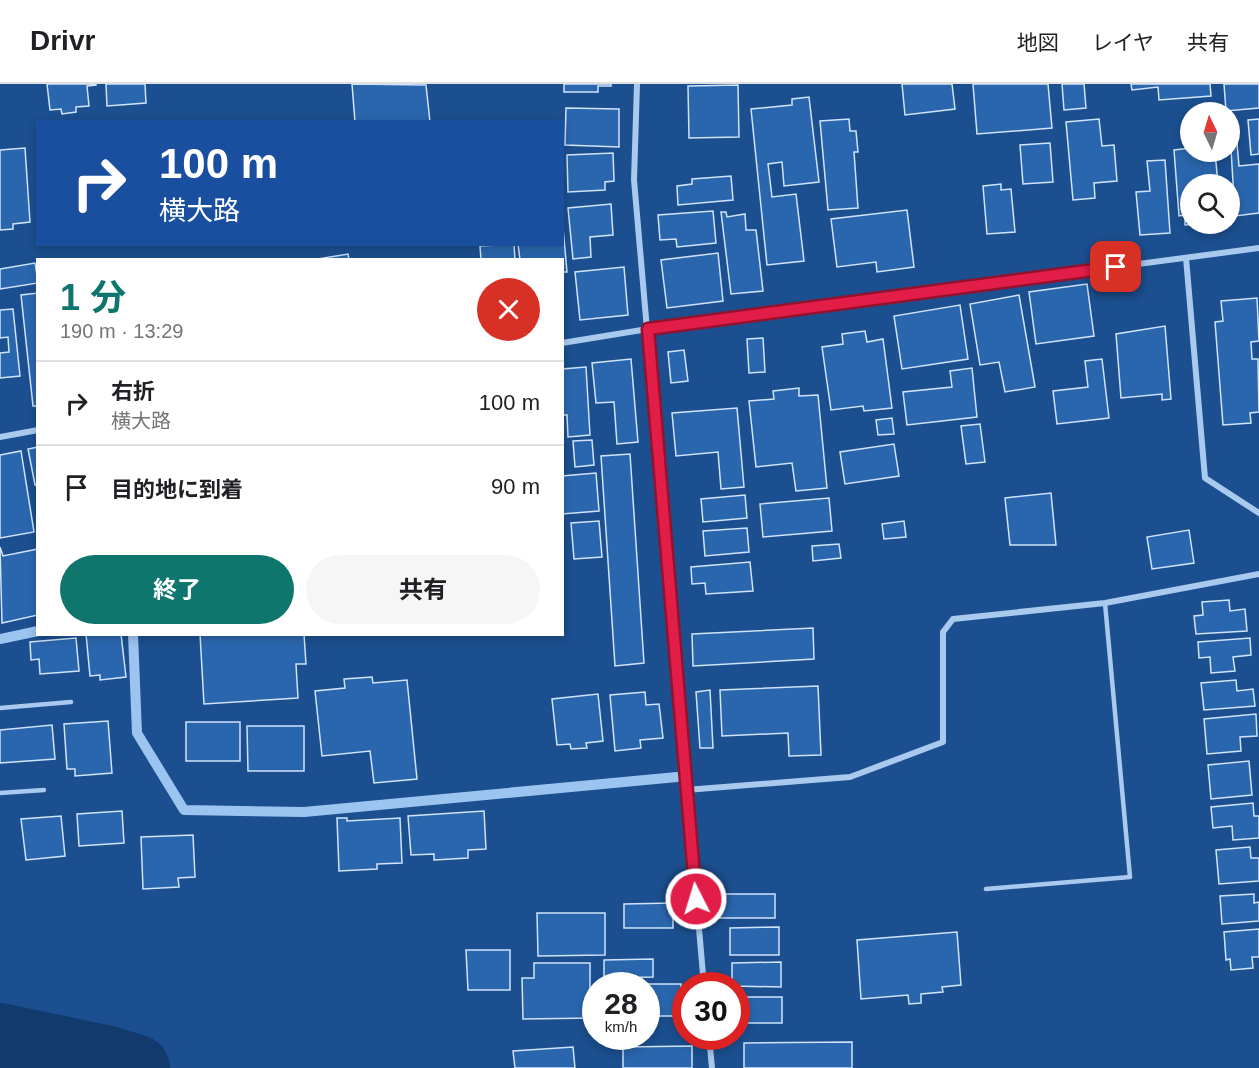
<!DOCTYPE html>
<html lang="ja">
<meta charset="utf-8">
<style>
:root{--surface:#fff;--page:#f6f6f6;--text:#202124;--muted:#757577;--line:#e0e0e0;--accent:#0f766e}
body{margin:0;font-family:Arial,"Noto Sans JP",sans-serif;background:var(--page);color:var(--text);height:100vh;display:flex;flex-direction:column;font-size:22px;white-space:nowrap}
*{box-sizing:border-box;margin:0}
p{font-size:20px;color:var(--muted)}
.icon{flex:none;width:33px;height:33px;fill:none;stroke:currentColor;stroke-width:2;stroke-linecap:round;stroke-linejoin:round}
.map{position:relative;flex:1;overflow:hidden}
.panel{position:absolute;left:36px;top:174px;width:528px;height:378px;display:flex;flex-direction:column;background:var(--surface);border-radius:0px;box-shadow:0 3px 9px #0003}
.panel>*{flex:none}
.hud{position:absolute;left:36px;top:36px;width:528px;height:126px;border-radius:0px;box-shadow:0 3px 9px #0003;background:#1a4fa0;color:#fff;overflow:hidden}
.needle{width:39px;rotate:355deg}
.tools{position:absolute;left:1180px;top:18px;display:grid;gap:12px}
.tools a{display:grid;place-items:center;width:60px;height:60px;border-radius:50%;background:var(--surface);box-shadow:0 3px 9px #0003;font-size:30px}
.speed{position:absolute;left:582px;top:888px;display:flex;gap:12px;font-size:30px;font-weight:700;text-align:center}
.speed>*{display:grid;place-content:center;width:78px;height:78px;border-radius:50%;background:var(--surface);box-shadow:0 3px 9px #0003;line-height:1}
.speed small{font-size:15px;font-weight:400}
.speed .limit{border:9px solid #d22;background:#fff;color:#111}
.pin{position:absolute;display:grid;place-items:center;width:51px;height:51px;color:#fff;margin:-26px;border-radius:12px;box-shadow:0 3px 9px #0006}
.me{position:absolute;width:66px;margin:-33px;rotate:355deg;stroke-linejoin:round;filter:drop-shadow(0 0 4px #0008)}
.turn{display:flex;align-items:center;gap:21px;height:126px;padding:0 24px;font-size:27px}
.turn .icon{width:78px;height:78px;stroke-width:2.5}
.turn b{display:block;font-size:42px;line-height:51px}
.round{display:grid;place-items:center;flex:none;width:63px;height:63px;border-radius:32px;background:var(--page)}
.summary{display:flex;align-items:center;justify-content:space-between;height:102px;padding:0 24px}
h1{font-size:36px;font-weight:700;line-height:45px;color:var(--accent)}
.primary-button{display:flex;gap:12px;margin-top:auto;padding:12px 24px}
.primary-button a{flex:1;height:69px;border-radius:36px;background:var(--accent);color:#fff;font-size:24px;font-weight:700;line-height:69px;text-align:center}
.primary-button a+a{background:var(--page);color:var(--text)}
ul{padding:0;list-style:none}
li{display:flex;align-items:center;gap:18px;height:84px;padding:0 24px;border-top:2px solid var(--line)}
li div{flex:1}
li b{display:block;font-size:22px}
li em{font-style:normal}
header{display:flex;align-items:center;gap:36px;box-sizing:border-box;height:84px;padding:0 30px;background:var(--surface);border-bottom:2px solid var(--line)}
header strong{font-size:28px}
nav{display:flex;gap:33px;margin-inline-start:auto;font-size:21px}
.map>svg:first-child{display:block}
</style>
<header>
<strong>Drivr</strong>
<nav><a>地図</a><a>レイヤ</a><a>共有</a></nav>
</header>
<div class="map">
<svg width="1259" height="984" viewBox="0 0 1259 984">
<rect width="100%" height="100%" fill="#1b4f8f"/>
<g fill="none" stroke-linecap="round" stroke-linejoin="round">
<g stroke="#9cc4f0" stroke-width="10">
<polyline points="133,550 137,649 184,726 304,728 677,693"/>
<polyline points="0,555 38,547"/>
</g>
<polyline stroke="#123a6d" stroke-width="66" points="0,952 109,975 137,984"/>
</g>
<g fill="#2a66ad" stroke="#cfe3fa" stroke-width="1.5">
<polygon points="47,0 96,0 96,1 87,2 89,22 76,23 76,28 62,30 61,25 50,26"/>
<polygon points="106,0 145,0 146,19 107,22"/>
<polygon points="352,0 426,1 430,38 355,38"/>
<polygon points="564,0 611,0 611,2 598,2 598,8 564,8"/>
<polygon points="902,0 952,0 955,25 905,31"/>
<polygon points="973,0 1048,0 1052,44 977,50"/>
<polygon points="1062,0 1084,0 1086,24 1064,26"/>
<polygon points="1131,0 1210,0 1211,12 1159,16 1158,3 1132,6"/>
<polygon points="1224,0 1259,0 1259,24 1226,27"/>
<polygon points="738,1 739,53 689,54 688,2"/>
<polygon points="809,13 819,98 784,102 782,78 768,80 772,113 796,110 804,177 767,181 751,25 792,21 792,15"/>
<polygon points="566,24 619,25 619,63 565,61"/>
<polygon points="849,35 850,47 856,47 858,68 854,68 858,124 828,126 820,37"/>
<polygon points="1099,35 1102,62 1114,61 1117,97 1094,99 1095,114 1073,116 1066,38"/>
<polygon points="1259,35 1259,70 1251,71 1248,36"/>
<polygon points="1230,48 1236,48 1239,82 1259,80 1259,129 1235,132"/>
<polygon points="1050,59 1053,98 1023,100 1020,61"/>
<polygon points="25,64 30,138 13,140 13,145 0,146 0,66"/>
<polygon points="1191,64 1191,68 1215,68 1218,100 1191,100 1191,140 1221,140 1221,143 1197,144 1197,140 1185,141 1185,131 1179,132 1174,66"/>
<polygon points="613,69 614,97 605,98 605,106 568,108 567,71"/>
<polygon points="1165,76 1170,149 1140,151 1136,108 1150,107 1147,77"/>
<polygon points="731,92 733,116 678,121 677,102 692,100 692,95"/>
<polygon points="1001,100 1001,106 1011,105 1015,148 987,150 983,102"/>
<polygon points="611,120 613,151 590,153 591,173 573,175 568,124"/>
<polygon points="907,126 914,183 877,188 876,178 837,183 831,135"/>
<polygon points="713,127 716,159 677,163 676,155 660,156 658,131"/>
<polygon points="721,128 726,128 727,133 745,130 746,146 756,146 763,207 731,210"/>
<polygon points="562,132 567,188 562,188 562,176 520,176 518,160 562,160"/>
<polygon points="514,160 515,176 481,176 480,162"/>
<polygon points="718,169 723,217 667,224 661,176"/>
<polygon points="348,170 349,176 318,175"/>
<polygon points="35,179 38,199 0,205 0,185"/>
<polygon points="624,183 628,231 580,236 575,188"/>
<polygon points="1087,200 1094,252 1036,260 1029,208"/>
<polygon points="38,209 38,322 33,322 21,211"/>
<polygon points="1019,211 1035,303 1005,308 999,278 980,281 970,220"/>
<polygon points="1257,214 1259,257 1251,258 1252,275 1258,275 1259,328 1250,329 1251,339 1223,341 1215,238 1223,237 1221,217"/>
<polygon points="960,221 968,275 902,285 894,232"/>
<polygon points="13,225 20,292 0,294 0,269 9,268 8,253 0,254 0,226"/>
<polygon points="1165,242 1171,315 1162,316 1162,310 1121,314 1116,250"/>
<polygon points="865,247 867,258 883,255 892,324 864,327 863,322 831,326 822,263 843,260 842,250"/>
<polygon points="763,254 765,288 749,289 747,255"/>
<polygon points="684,266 688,297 671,299 668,268"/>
<polygon points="631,275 638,358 617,360 614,318 596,319 592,279"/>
<polygon points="1102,275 1109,334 1057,340 1053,307 1088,303 1085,277"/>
<polygon points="586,283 590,351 568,353 567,331 562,331 562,285"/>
<polygon points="972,284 977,333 907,341 903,308 952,303 950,287"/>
<polygon points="799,304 799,312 818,311 827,404 796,407 792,379 756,383 749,317 774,315 773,307"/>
<polygon points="737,324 744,403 721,405 718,368 676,372 672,329"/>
<polygon points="892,334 894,350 878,351 876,336"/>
<polygon points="980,340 985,378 966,380 961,342"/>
<polygon points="592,356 594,381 575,383 573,357"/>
<polygon points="894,360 899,392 845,400 840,368"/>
<polygon points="38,363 38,401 35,401 28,365"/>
<polygon points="21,367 34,448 0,454 0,371"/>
<polygon points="630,370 644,579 615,582 601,372"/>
<polygon points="596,389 599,427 562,430 562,392"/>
<polygon points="1051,409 1056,461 1010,461 1005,414"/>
<polygon points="745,411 747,434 703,438 701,415"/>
<polygon points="829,414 832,447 763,453 760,420"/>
<polygon points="599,437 602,473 574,475 571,439"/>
<polygon points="904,437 906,453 884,455 882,440"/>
<polygon points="747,444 749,468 705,472 703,447"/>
<polygon points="1189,446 1194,479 1152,485 1147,453"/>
<polygon points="839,460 841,474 813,477 812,462"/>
<polygon points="0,463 3,472 38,465 38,531 2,539"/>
<polygon points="750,478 753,507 706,510 705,499 692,500 691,483"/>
<polygon points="1229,516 1230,527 1245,525 1247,547 1196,550 1194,532 1203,531 1202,518"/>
<polygon points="813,544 814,575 693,582 692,550"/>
<polygon points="86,550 121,550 126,593 100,596 100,591 90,592"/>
<polygon points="200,550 304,550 306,580 296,580 298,614 204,620"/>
<polygon points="76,554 79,587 40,590 39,575 31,576 30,558"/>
<polygon points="1250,554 1251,571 1233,573 1235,587 1211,589 1210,573 1199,574 1198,558"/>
<polygon points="372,593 373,599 407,596 417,695 374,699 370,667 322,672 315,607 345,604 344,595"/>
<polygon points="1236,596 1237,607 1253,605 1255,622 1204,626 1201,599"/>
<polygon points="818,602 821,671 789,672 788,649 722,652 720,606"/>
<polygon points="710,606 713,664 700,664 696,608"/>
<polygon points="645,608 646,621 659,620 663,654 640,656 641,664 615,667 610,611"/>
<polygon points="598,610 603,657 586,659 587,664 571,665 570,660 557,661 552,615"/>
<polygon points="1256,630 1257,652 1240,653 1241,667 1207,670 1204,635"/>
<polygon points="108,637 112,689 75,692 75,685 67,685 64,640"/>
<rect x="186" y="638" width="54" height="39"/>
<polygon points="52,641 55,675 0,679 0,646"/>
<polygon points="247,642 304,642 304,687 248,687"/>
<polygon points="1249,677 1252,711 1211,715 1208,681"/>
<polygon points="1253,719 1254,732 1259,732 1259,754 1233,756 1232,742 1213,744 1211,723"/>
<polygon points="122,727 124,759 79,762 77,730"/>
<polygon points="484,727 486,765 468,766 468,774 434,776 434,770 411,771 408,732"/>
<polygon points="61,732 65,772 26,776 21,735"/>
<polygon points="337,734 347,734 347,737 400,734 402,779 377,780 377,785 339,787"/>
<polygon points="193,751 195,793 178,794 179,803 143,805 141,753"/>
<polygon points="1250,763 1251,774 1259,774 1259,797 1219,800 1216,766"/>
<rect x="720" y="810" width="55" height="24"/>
<polygon points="1254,810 1254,819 1259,818 1259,837 1222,840 1220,812"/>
<polygon points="673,819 673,844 624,844 624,820"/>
<polygon points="537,829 605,829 605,871 538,872"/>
<polygon points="779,843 779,871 730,871 730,844"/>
<polygon points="1259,845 1259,873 1252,873 1253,884 1231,886 1230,875 1226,876 1224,848"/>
<polygon points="957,848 961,901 942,903 943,908 921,910 921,919 909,920 908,911 861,915 857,856"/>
<polygon points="466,866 510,866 510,906 468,906"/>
<polygon points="653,875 653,893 604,894 604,876"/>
<polygon points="781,878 781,903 732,902 732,879"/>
<polygon points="534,879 590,879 590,907 596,907 596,934 523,935 522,894 534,894"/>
<polygon points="629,900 681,900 682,932 646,932 646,902"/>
<rect x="736" y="913" width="46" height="26"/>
<polygon points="852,958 852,984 744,984 744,959"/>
<polygon points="692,962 692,984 623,984 623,963"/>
<polygon points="573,963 575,984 515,984 513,967"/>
</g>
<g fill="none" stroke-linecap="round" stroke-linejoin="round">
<g stroke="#a9c9ee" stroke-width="4.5">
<polyline points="0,624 71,618"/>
<polyline points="0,709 44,706"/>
<polyline points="986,805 1130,793 1105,519"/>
</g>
<g stroke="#a9c9ee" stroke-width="6">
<polyline points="637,0 634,96 704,902"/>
<polyline points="1186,174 1205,394 1259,429"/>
<polyline points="562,259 648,245 1259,164"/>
<polyline points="0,353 38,346"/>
<polyline points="686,706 850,693 943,658 943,548 953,535 1105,519 1259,490"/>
<polyline points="709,952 712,984"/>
</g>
</g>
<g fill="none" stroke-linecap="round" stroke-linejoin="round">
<g stroke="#92132f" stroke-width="15">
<polyline id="route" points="696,815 648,245 1116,183"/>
</g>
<use href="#route" stroke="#e11d48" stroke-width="10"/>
</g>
</svg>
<div class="tools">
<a><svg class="needle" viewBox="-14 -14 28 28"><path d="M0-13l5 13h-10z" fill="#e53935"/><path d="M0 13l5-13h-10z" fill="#757577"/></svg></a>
<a><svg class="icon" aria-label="search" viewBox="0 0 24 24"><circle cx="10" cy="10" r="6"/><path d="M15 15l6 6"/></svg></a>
</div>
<div class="speed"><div>28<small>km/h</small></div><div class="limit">30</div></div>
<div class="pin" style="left:1116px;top:183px;background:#d93025"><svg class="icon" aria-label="arrive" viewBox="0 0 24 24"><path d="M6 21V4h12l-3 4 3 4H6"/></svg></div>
<svg class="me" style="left:696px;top:815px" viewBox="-20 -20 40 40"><circle r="17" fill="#e11d48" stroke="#fff" stroke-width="3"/><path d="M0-11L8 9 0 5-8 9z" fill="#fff"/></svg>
<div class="hud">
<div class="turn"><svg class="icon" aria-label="right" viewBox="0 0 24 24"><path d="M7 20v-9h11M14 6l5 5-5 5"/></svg><div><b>100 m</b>横大路</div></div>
</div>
<section class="panel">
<div class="summary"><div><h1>1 分</h1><p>190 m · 13:29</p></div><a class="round" style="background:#d93025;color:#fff"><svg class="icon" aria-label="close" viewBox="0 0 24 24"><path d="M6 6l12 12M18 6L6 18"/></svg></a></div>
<ul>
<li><svg class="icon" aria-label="right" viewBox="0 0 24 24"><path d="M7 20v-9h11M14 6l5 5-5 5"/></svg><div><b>右折</b><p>横大路</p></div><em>100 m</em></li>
<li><svg class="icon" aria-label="arrive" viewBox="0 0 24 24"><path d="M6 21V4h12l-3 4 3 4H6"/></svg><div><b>目的地に到着</b></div><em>90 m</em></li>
</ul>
<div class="primary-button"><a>終了</a><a>共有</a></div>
</section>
</div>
